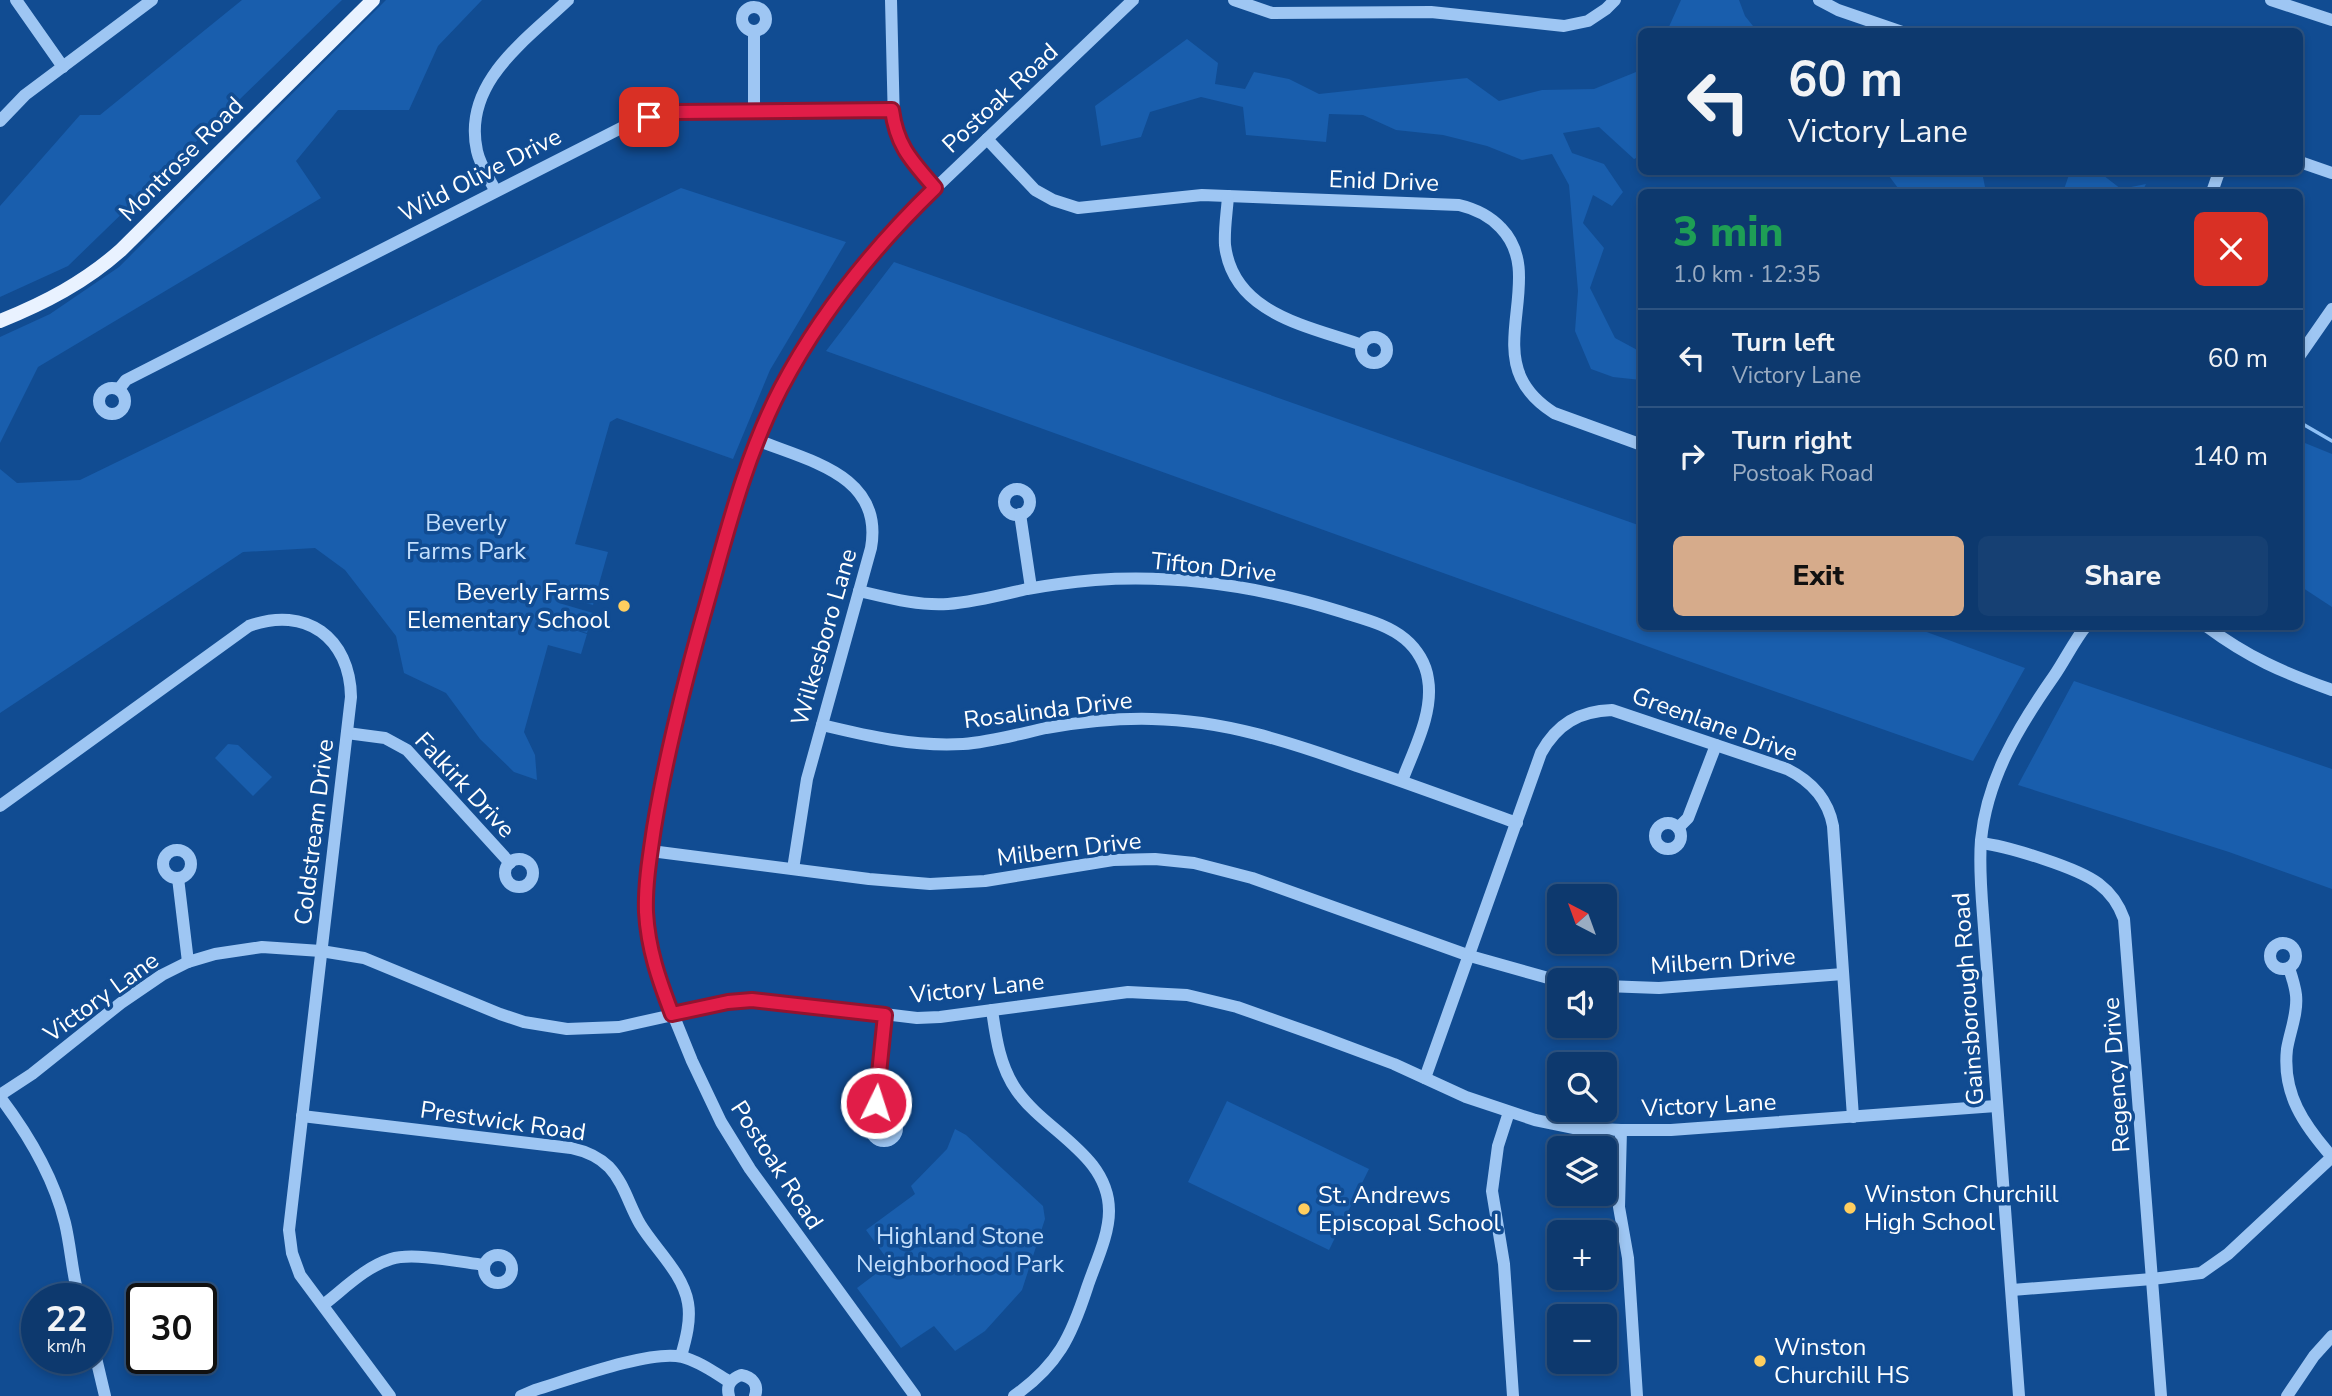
<!DOCTYPE html>
<meta charset="utf-8">
<style>
:root{--surface:#0d396e;--page:#164073;--text:#f1f3f6;--muted:#9aacc2;--line:#2d5381;--accent:#d6ab8b}
body{margin:0;font-family:"Nunito Sans",sans-serif;background:var(--page);color:var(--text);height:100vh;display:flex;flex-direction:column;font-size:26px;white-space:nowrap}
*{box-sizing:border-box;margin:0}
p{font-size:23px;color:var(--muted)}
.icon{flex:none;width:38px;height:38px;fill:none;stroke:currentColor;stroke-width:2;stroke-linecap:round;stroke-linejoin:round}
.map{position:relative;flex:1;overflow:hidden}
.details{position:absolute;left:1638px;top:189px;width:665px;height:441px;display:flex;flex-direction:column;background:var(--surface);border-radius:10px;box-shadow:0 4px 10px #0003,0 0 0 2px var(--line)}
.details>*{flex:none}
.guide{position:absolute;left:1638px;top:28px;width:665px;height:147px;border-radius:10px;box-shadow:0 4px 10px #0003,0 0 0 2px var(--line);background:#0d396e;color:var(--text);overflow:hidden}
.needle{width:46px;rotate:319deg}
.tools{position:absolute;left:1547px;top:884px;display:grid;gap:14px}
.tools a{display:grid;place-items:center;width:70px;height:70px;border-radius:10px;background:var(--surface);box-shadow:0 4px 10px #0003,0 0 0 2px var(--line);font-size:35px}
.speed{position:absolute;left:21px;top:1283px;display:flex;gap:14px;font-size:35px;font-weight:700;text-align:center}
.speed>*{display:grid;place-content:center;width:91px;height:91px;border-radius:50%;background:var(--surface);box-shadow:0 4px 10px #0003,0 0 0 2px var(--line);line-height:1}
.speed small{font-size:18px;font-weight:400}
.speed .limit{border:4px solid #111;border-radius:10px;background:#fff;color:#111}
.pin{position:absolute;display:grid;place-items:center;width:60px;height:60px;color:#fff;margin:-30px;border-radius:14px;box-shadow:0 4px 10px #0006}
.me{position:absolute;width:77px;margin:-38px;rotate:4deg;stroke-linejoin:round;filter:drop-shadow(0 0 5px #0008)}
.turn{display:flex;align-items:center;gap:24px;height:147px;padding:0 35px;font-size:32px}
.turn .icon{width:91px;height:91px;stroke-width:2.5}
.turn b{display:block;font-size:49px;line-height:60px}
.round{display:grid;place-items:center;flex:none;width:74px;height:74px;border-radius:10px;background:var(--page)}
.overview{display:flex;align-items:center;justify-content:space-between;height:119px;padding:0 35px}
h1{font-size:42px;font-weight:800;line-height:52px;color:#1e9e55}
.action{display:flex;gap:14px;margin-top:auto;padding:14px 35px}
.action a{flex:1;height:80px;border-radius:10px;background:var(--accent);color:#111;font-size:28px;font-weight:800;line-height:80px;text-align:center}
.action a+a{background:var(--page);color:var(--text)}
ul{padding:0;list-style:none}
li{display:flex;align-items:center;gap:21px;height:98px;padding:0 35px;border-top:2px solid var(--line)}
li div{flex:1}
li b{display:block;font-size:26px}
li em{font-style:normal}
.map>svg:first-child{display:block}
</style>
<div class="map">
<svg width="2332" height="1396" viewBox="0 0 2332 1396">
<rect width="100%" height="100%" fill="#114c92"/>
<g fill="#195ead">
<polygon points="242,0 342,0 68,266 0,297 0,206 80,115 100,115"/>
<polygon points="386,0 482,0 438,46 409,110 338,110 296,161 321,198 38,367 0,443 0,337 50,314 119,267"/>
<polygon points="1681,0 1739,0 1745,16 1757,31 1667,31"/>
<polygon points="1187,39 1218,63 1215,84 1245,89 1254,72 1289,79 1319,94 1467,78 1499,101 1542,90 1594,89 1641,70 1641,156 1634,159 1599,127 1563,133 1572,153 1604,164 1623,192 1612,206 1593,195 1583,223 1604,248 1590,288 1615,338 1641,352 1641,380 1613,377 1591,369 1575,331 1578,291 1569,185 1552,154 1522,160 1487,146 1443,135 1396,130 1363,115 1329,114 1326,142 1246,135 1243,107 1201,97 1150,112 1141,137 1101,146 1095,106"/>
<polygon points="1886,172 1982,172 1986,192 1901,192"/>
<polygon points="2070,172 2099,172 2121,189 2146,184 2142,192 2063,192"/>
<polygon points="681,188 846,242 770,370 733,459 617,418 610,422 575,544 608,552 593,605 561,596 559,603 593,613 587,633 553,623 587,634 581,654 548,645 524,732 535,755 537,780 514,772 480,739 446,693 404,673 396,636 345,570 315,548 243,552 0,713 0,469 17,483 80,480"/>
<polygon points="894,262 1641,526 1642,626 1913,627 2025,668 1973,761 1677,657 826,351"/>
<polygon points="2300,441 2332,454 2332,607 2300,586"/>
<polygon points="2074,681 2332,769 2332,889 2229,852 2018,785"/>
<polygon points="228,744 238,745 272,777 253,796 215,758"/>
<polygon points="1227,1101 1369,1169 1329,1250 1188,1182"/>
<polygon points="955,1129 966,1135 1043,1206 1045,1219 1022,1290 985,1331 955,1351 934,1326 901,1348 857,1288 890,1263 866,1230 915,1194 911,1186 947,1149"/>
</g>
<g fill="none" stroke-linecap="round" stroke-linejoin="round">
<polyline stroke="#8fc1f6" stroke-width="3.5" points="2301,423 2332,441"/>
<g stroke="#9ec6f3" stroke-width="12">
<polyline points="16,0 63,67"/>
<path d="M 891,0 L 894,124 C 901,151 918,167 935,188"/>
<polyline points="1234,0 1272,13 1431,12 1564,26 1588,21 1606,9 1615,0"/>
<polyline points="1819,0 1838,10 1902,32"/>
<polyline points="2271,0 2332,20"/>
<circle cx="754" cy="19" r="12"/>
<polyline points="754,32 754,111"/>
<polyline points="0,121 25,95 152,0"/>
<path d="M 987,139 L 1035,190 L 1053,200 L 1078,208 L 1202,195 L 1459,205 C 1476,209 1489,215 1501,228 C 1541,269 1499,332 1521,378 C 1528,393 1540,404 1554,413 L 1642,445"/>
<polyline points="2300,162 2332,173"/>
<path d="M 495,190 C 489,178 480,165 477,151 C 462,83 525,41 568,0"/>
<polyline points="2212,192 2219,172"/>
<path d="M 1228,196 C 1227,212 1224,229 1225,245 C 1233,314 1308,326 1362,345"/>
<circle cx="1374" cy="350" r="13"/>
<polyline points="2300,355 2332,309"/>
<circle cx="112" cy="401" r="13"/>
<polyline points="119,389 126,380 623,127 649,117 677,112 892,110"/>
<path d="M 757,440 C 809,461 884,475 871,548 L 807,779 L 793,869"/>
<circle cx="1017" cy="502" r="13"/>
<polyline points="1020,514 1031,588"/>
<path d="M 859,591 C 889,598 918,606 948,604 C 975,602 1001,595 1027,589 C 1049,585 1073,582 1095,580 C 1179,574 1262,587 1342,612 C 1363,619 1387,624 1405,639 C 1417,649 1426,664 1428,679 C 1434,713 1413,751 1402,781"/>
<path d="M 2206,626 C 2249,658 2282,672 2332,690"/>
<path d="M 822,725 C 868,736 914,747 963,744 C 991,742 1019,734 1046,728 C 1081,722 1116,718 1152,719 C 1223,720 1290,742 1357,766 C 1411,784 1464,804 1517,823"/>
<polyline points="347,733 385,738 407,750 510,863"/>
<path d="M 0,806 L 249,626 C 306,605 350,638 351,697 L 289,1230 L 292,1253 L 300,1275 L 390,1396"/>
<circle cx="1668" cy="836" r="13"/>
<polyline points="1678,828 1688,818 1716,745"/>
<path d="M 1981,843 C 2007,846 2079,868 2099,884 C 2111,893 2119,905 2124,919 L 2161,1396"/>
<circle cx="177" cy="864" r="14"/>
<polyline points="651,851 869,879 930,884 985,881 1113,860 1155,859 1194,863 1252,878 1470,956 1559,981"/>
<circle cx="519" cy="873" r="14"/>
<polyline points="178,878 188,962"/>
<circle cx="2283" cy="956" r="13"/>
<path d="M 2289,968 C 2292,977 2295,986 2296,995 C 2298,1013 2290,1031 2287,1049 C 2282,1094 2304,1125 2332,1157"/>
<polyline points="1605,986 1659,988 1843,974"/>
<path d="M 992,1010 C 996,1039 1000,1067 1017,1091 C 1046,1132 1109,1155 1109,1211 C 1109,1236 1095,1264 1087,1288 C 1071,1337 1058,1365 1014,1396"/>
<path d="M 1425,1078 L 1541,753 C 1557,724 1579,711 1612,710 L 1787,769 C 1811,781 1828,799 1833,826 L 1853,1117"/>
<polyline points="0,1095 32,1074 121,1003 162,975 188,962 215,954 262,947 321,951 364,958 500,1014 524,1022 567,1029 619,1027 740,1000 768,1000 917,1018 940,1017 1128,992 1187,995 1237,1007 1319,1036 1394,1064 1466,1097 1535,1120 1574,1128 1621,1130 1671,1130 1996,1106"/>
<path d="M 0,1097 C 28,1134 54,1178 65,1223 C 71,1248 72,1274 79,1298"/>
<polyline points="1509,1112 1498,1146 1492,1191 1504,1264 1513,1396"/>
<circle cx="884" cy="1128" r="13"/>
<polyline points="878,1115 876,1091 885,1015"/>
<path d="M 302,1116 L 571,1148 C 585,1151 598,1156 609,1167 C 624,1183 629,1205 640,1224 C 655,1249 683,1273 688,1303 C 691,1320 686,1339 681,1356"/>
<polyline points="1621,1130 1619,1207 1628,1258 1637,1396"/>
<circle cx="498" cy="1269" r="14"/>
<polyline points="2012,1290 2152,1279 2201,1273 2228,1254 2332,1157"/>
<path d="M 323,1305 C 344,1289 365,1267 391,1259 C 413,1252 460,1262 484,1265"/>
<polyline points="96,1358 105,1396"/>
<path d="M 521,1396 L 535,1390 C 568,1380 652,1349 682,1357 C 699,1361 715,1373 730,1382"/>
<path d="M 729,1396 C 726,1385 731,1379 741,1375 C 752,1377 759,1384 755,1396"/>
<polyline points="915,1396 750,1169 721,1122 692,1061 657,975 648,933 647,885 658,801 675,716 741,487 757,440 780,389 806,343 856,272 902,220 1133,0"/>
<path d="M 2019,1396 L 1983,915 C 1981,890 1979,865 1981,840 C 1987,778 2019,726 2054,676 C 2065,660 2074,641 2086,626"/>
<polyline points="2287,1396 2314,1356 2332,1336"/>
</g>
<path stroke="#e9f2ff" stroke-width="14" d="M 0,321 C 45,303 85,282 121,250 L 373,0"/>
</g>
<g fill="none" stroke-linecap="round" stroke-linejoin="round">
<g stroke="#92132f" stroke-width="18">
<path id="route" d="M 649,117 L 677,112 L 892,110 C 897,147 912,161 935,188 C 874,247 821,312 781,388 C 744,459 725,540 703,617 C 683,688 666,755 654,828 C 650,855 645,885 646,912 C 648,949 659,980 672,1014 L 728,1002 L 752,1000 L 885,1015 L 876,1103"/>
</g>
<use href="#route" stroke="#e11d48" stroke-width="12"/>
</g>
<g fill="#ffce5f" stroke="#114c92" stroke-width="2.5">
<circle cx="624" cy="606" r="7"/>
<circle cx="1850" cy="1208" r="7"/>
<circle cx="1304" cy="1209" r="7"/>
<circle cx="1760" cy="1361" r="7"/>
</g>
<g text-anchor="middle" stroke-width="7" stroke-linejoin="round" paint-order="stroke">
<g font-size="24" fill="#fff" stroke="#114c92">
<text transform="translate(1000 98) rotate(-43)" y="8">Postoak Road</text>
<text transform="translate(181 159) rotate(-45)" y="8">Montrose Road</text>
<text transform="translate(480 175) rotate(-27)" y="8">Wild Olive Drive</text>
<text transform="translate(1384 181) rotate(2)" y="8">Enid Drive</text>
<text transform="translate(1214 567) rotate(6)" y="8">Tifton Drive</text>
<text transform="translate(824 637) rotate(-74)" y="8">Wilkesboro Lane</text>
<text transform="translate(1048 710) rotate(-7)" y="8">Rosalinda Drive</text>
<text transform="translate(1715 724) rotate(20)" y="8">Greenlane Drive</text>
<text transform="translate(465 785) rotate(47)" y="8">Falkirk Drive</text>
<text transform="translate(314 832) rotate(-83)" y="8">Coldstream Drive</text>
<text transform="translate(1069 849) rotate(-7)" y="8">Milbern Drive</text>
<text transform="translate(1723 961) rotate(-4)" y="8">Milbern Drive</text>
<text transform="translate(977 988) rotate(-6)" y="8">Victory Lane</text>
<text transform="translate(101 997) rotate(-36)" y="8">Victory Lane</text>
<text transform="translate(1968 999) rotate(-94)" y="8">Gainsborough Road</text>
<text transform="translate(2116 1075) rotate(-94)" y="8">Regency Drive</text>
<text transform="translate(1709 1105) rotate(-3)" y="8">Victory Lane</text>
<text transform="translate(503 1121) rotate(8)" y="8">Prestwick Road</text>
<text transform="translate(777 1165) rotate(57)" y="8">Postoak Road</text>
</g>
<g font-size="24" fill="#c5e0fd" stroke="#114c92">
<text x="466" y="531">Beverly<tspan x="466" dy="28">Farms Park</tspan></text>
<text x="960" y="1244">Highland Stone<tspan x="960" dy="28">Neighborhood Park</tspan></text>
</g>
<g font-size="24" fill="#fff" stroke="#114c92" text-anchor="start">
<text x="610" y="600" text-anchor="end">Beverly Farms<tspan x="610" dy="28">Elementary School</tspan></text>
<text x="1864" y="1202">Winston Churchill<tspan x="1864" dy="28">High School</tspan></text>
<text x="1318" y="1203">St. Andrews<tspan x="1318" dy="28">Episcopal School</tspan></text>
<text x="1774" y="1355">Winston<tspan x="1774" dy="28">Churchill HS</tspan></text>
</g>
</g>
</svg>
<div class="tools">
<a><svg class="needle" viewBox="-14 -14 28 28"><path d="M0-13l5 13h-10z" fill="#e53935"/><path d="M0 13l5-13h-10z" fill="#9aacc2"/></svg></a>
<a><svg class="icon" aria-label="sound" viewBox="0 0 24 24"><path d="M4 9h4l5-4v14l-5-4H4zM17 9q2 3 0 6"/></svg></a>
<a><svg class="icon" aria-label="search" viewBox="0 0 24 24"><circle cx="10" cy="10" r="6"/><path d="M15 15l6 6"/></svg></a>
<a><svg class="icon" aria-label="layers" viewBox="0 0 24 24"><path d="M12 4l9 5-9 5-9-5zM3 14l9 5 9-5"/></svg></a>
<a>+</a>
<a>−</a>
</div>
<div class="speed"><div>22<small>km/h</small></div><div class="limit">30</div></div>
<div class="pin" style="left:649px;top:117px;background:#d93025"><svg class="icon" aria-label="arrive" viewBox="0 0 24 24"><path d="M6 21V4h12l-3 4 3 4H6"/></svg></div>
<svg class="me" style="left:876px;top:1103px" viewBox="-20 -20 40 40"><circle r="17" fill="#e11d48" stroke="#fff" stroke-width="3"/><path d="M0-11L8 9 0 5-8 9z" fill="#fff"/></svg>
<div class="guide">
<div class="turn"><svg class="icon" aria-label="left" viewBox="0 0 24 24"><path d="M17 20v-9H6M10 6l-5 5 5 5"/></svg><div><b>60 m</b>Victory Lane</div></div>
</div>
<section class="details">
<div class="overview"><div><h1>3 min</h1><p>1.0 km · 12:35</p></div><a class="round" style="background:#d93025;color:#fff"><svg class="icon" aria-label="close" viewBox="0 0 24 24"><path d="M6 6l12 12M18 6L6 18"/></svg></a></div>
<ul>
<li><svg class="icon" aria-label="left" viewBox="0 0 24 24"><path d="M17 20v-9H6M10 6l-5 5 5 5"/></svg><div><b>Turn left</b><p>Victory Lane</p></div><em>60 m</em></li>
<li><svg class="icon" aria-label="right" viewBox="0 0 24 24"><path d="M7 20v-9h11M14 6l5 5-5 5"/></svg><div><b>Turn right</b><p>Postoak Road</p></div><em>140 m</em></li>
</ul>
<div class="action"><a>Exit</a><a>Share</a></div>
</section>
</div>
